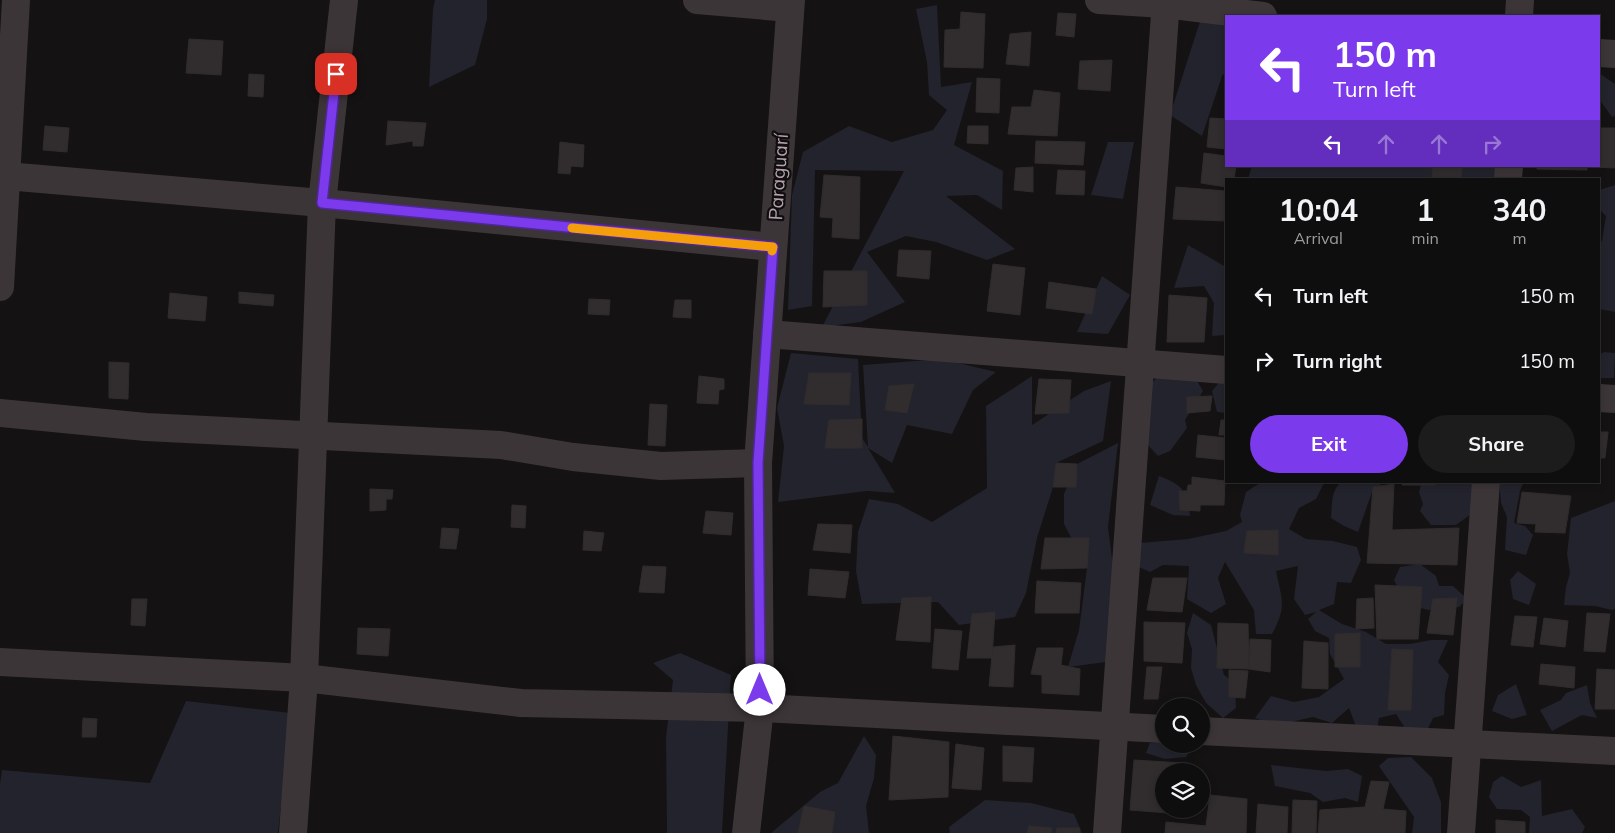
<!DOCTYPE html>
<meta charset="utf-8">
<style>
:root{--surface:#0f0e0e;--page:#1d1c1c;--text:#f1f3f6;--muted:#9b9c9e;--line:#2f2e2e;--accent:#7c3aed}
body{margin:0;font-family:Mulish,sans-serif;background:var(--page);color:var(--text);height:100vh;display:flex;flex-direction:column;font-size:19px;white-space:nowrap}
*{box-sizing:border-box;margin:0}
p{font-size:16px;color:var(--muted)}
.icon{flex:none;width:28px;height:28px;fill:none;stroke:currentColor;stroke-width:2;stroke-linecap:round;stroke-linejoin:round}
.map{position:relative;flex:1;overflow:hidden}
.side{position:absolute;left:1225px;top:178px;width:375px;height:305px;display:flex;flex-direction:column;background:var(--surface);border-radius:0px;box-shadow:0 2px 8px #0003,0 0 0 1px var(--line)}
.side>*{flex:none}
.hud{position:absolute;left:1225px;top:15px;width:375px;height:152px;border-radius:0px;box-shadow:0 2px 8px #0003,0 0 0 1px var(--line);background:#7c3aed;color:#fff;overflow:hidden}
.buttons{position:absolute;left:1155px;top:698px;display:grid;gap:10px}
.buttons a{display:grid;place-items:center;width:55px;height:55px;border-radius:50%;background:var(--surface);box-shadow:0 2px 8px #0003,0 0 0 1px var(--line);font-size:25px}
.pin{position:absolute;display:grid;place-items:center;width:42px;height:42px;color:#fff;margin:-21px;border-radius:10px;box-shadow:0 2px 8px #0006}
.me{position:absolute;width:55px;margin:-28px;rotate:0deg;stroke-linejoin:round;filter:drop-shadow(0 0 4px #0008)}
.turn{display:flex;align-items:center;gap:18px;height:105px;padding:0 25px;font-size:22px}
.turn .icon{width:65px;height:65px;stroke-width:2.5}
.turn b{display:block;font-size:35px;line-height:42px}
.lanes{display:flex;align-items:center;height:48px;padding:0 25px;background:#0003;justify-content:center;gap:25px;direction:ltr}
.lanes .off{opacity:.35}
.eta{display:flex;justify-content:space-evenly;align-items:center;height:85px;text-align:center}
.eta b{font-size:30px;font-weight:700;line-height:35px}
.primary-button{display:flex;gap:10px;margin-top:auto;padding:10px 25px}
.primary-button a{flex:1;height:58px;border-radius:30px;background:var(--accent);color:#fff;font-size:20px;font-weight:700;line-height:58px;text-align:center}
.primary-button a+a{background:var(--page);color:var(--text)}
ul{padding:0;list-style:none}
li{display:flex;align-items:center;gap:15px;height:65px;padding:0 25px}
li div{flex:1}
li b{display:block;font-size:19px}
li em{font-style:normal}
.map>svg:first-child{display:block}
</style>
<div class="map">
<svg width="1615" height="833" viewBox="0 0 1615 833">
<rect width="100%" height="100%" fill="#141213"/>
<g fill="#22232c">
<polygon points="435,0 487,0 487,19 475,65 429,87 433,9"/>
<polygon points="937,5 941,87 972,82 954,145 1003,171 1002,210 977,195 946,196 1015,249 987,260 936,242 906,236 867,252 905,302 861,322 822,327 904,171 815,170 812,306 788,310 792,195 803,152 849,126 892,142 933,130 947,110 929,95 927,62 916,9"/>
<polygon points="1202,15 1226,23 1226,71 1222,76 1202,136 1170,115"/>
<polygon points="1599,73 1615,84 1615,116 1612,117 1599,99"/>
<polygon points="1108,142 1134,142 1123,199 1091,195"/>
<polygon points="1252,166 1495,166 1496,179 1248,179"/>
<polygon points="1615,185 1615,312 1599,309 1599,244 1602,241 1606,216 1599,209 1599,190"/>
<polygon points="1188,245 1226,267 1226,335 1212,336 1214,303 1204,286 1174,288"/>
<polygon points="1102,276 1130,295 1108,334 1077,332"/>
<polygon points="1604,352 1615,353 1614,378 1599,378 1599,355"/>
<polygon points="791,353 858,359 862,438 868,447 863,365 942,359 996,372 973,390 952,434 907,425 892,463 868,448 895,493 867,491 778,502 784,446 777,408"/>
<polygon points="1161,373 1194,376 1203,391 1185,420 1187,428 1170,451 1158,456 1140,436 1142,394"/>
<polygon points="1032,376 1032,425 1084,391 1111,381 1103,441 1056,463 1053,487 1037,538 1026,593 1015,617 959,625 938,602 862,604 856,571 858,532 869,499 898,504 932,522 987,488 986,406"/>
<polygon points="1223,378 1226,385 1226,413 1217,412 1212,391"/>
<polygon points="1118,443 1108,527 1115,582 1106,662 1068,667 1079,630 1087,568 1064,524 1064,494 1077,464"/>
<path d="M 1159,476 C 1183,485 1187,491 1190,516 L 1173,515 L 1150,505 Z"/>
<path d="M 1263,481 L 1325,481 L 1316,499 L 1299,508 L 1289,529 L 1306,539 L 1333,541 L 1357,547 L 1361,560 L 1351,583 L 1337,582 L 1334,604 L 1319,610 L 1342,624 L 1366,632 L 1386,644 L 1410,644 L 1431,640 L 1448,640 L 1438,662 L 1449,675 L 1445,693 L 1444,715 L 1433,718 L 1427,731 L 1405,728 L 1396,714 L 1379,718 L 1377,730 L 1357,729 L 1349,708 L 1332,723 L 1313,717 L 1277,725 L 1255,718 L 1271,696 L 1294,702 L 1319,697 L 1344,679 L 1330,654 L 1329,638 L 1315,631 L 1308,619 L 1316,612 L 1305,615 L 1294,599 L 1298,566 L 1276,571 C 1282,600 1287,607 1272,634 L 1256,634 L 1254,610 L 1225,562 L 1218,578 L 1226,604 L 1211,613 L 1187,599 L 1189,566 L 1163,565 L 1150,572 L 1130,563 L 1139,543 L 1188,539 L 1226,531 L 1242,522 L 1240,515 L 1246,492 Z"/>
<path d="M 1342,481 L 1385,481 L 1372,492 L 1358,532 L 1344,526 L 1331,518 C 1332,504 1331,490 1342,481 Z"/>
<polygon points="1422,481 1486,481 1478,509 1456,525 1431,525 1420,511 1423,504 1419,492"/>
<polygon points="1499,481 1524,481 1520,491 1514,523 1525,526 1533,535 1526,555 1505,550 1507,517 1501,503"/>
<polygon points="1615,501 1615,609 1612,610 1595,606 1564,605 1566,587 1570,573 1567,554 1571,518"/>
<polygon points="1420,564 1436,576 1439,586 1453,586 1467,599 1459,607 1429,610 1407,605 1394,580 1400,567"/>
<polygon points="1518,571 1536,584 1529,605 1513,599 1510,580"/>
<polygon points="1193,613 1211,625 1224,675 1235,683 1236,708 1223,718 1206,703 1196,685 1191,668 1192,649 1187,633"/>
<polygon points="680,653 731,675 722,833 667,833 666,737 673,680 653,663"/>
<polygon points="1516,684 1527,715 1512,719 1492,711 1498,695"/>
<polygon points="1587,685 1590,703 1597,718 1582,715 1552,731 1540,710 1561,700 1566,693"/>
<polygon points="186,701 291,713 278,833 0,833 0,784 2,770 150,783"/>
<polygon points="864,736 876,755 874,778 866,806 869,833 771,833 820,792 838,783"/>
<polygon points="1164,742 1164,744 1194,744 1186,757 1165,759 1146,753 1150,743"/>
<polygon points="1411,757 1432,778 1441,802 1441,833 1412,833 1414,817 1379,766 1388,758"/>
<polygon points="1271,765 1326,771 1348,769 1362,776 1358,802 1345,798 1323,802 1310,793 1275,786"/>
<polygon points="1502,776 1521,787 1541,780 1542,816 1572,809 1585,827 1582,833 1529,833 1530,817 1521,810 1497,809 1489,797 1493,782"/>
<polygon points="985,800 1031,803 1074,814 1082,833 950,833 949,827"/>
</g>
<g fill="#312c2e" stroke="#302c2d">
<polygon points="961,12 985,14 983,68 944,67 945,30 960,29"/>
<polygon points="1058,13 1076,14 1074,37 1056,35"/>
<polygon points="1031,32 1029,66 1006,64 1010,34"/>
<polygon points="189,39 223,41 221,75 186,73"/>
<polygon points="1112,60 1110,91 1078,89 1080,61"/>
<polygon points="249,74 264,75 263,97 248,96"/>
<polygon points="977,78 1000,79 999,113 976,112"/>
<polygon points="1034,90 1060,93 1057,136 1008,134 1012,107 1031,107"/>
<polygon points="1210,118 1226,119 1226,149 1207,147"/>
<polygon points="388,121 426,123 423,146 413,146 413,141 386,145"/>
<polygon points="45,126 69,128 67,152 43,150"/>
<polygon points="968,126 988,126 988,144 967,143"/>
<polygon points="1599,128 1615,128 1615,168 1593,167 1599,166"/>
<polygon points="1036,141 1085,142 1083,165 1035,163"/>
<polygon points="560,142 584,145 583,167 571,166 570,174 558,173"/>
<polygon points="1204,153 1226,156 1226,166 1236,166 1234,179 1226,179 1226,187 1201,183"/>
<polygon points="1433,166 1462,166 1461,179 1432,179"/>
<polygon points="1537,166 1587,166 1587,170 1537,169"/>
<polygon points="1033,167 1033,192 1014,190 1016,168"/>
<polygon points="1058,170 1085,171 1084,195 1056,194"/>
<polygon points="824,175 860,177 859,239 832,237 833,218 820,217"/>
<polygon points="1176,187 1226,191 1226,221 1173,219"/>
<polygon points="899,250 931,251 929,279 897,276"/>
<polygon points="993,264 1025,268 1020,315 987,311"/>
<polygon points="824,271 867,271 867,305 823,307"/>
<polygon points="1049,282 1096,289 1092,314 1046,308"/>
<polygon points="239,292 274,295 273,306 239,303"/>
<polygon points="170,293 207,297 205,321 168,318"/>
<polygon points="1169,295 1207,298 1204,342 1167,342"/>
<polygon points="589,299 610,300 609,315 588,314"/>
<polygon points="675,300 691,300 691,318 673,317"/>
<polygon points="109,362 129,363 128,399 109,398"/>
<polygon points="809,373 851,373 849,405 804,404"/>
<polygon points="699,376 724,379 724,389 719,390 718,404 697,403"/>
<polygon points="1039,379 1071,380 1069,413 1035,414"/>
<polygon points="914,384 907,413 885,410 889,386"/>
<polygon points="1212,396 1210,411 1187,413 1187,397"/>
<polygon points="650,404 667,405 665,446 648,445"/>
<polygon points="862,419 862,448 825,448 829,420"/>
<polygon points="1221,420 1226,420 1226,435 1219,435"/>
<polygon points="1599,432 1608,432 1605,458 1599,458"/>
<polygon points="1198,435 1226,438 1226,460 1196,457"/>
<polygon points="1056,463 1077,464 1076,487 1053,487"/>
<polygon points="1192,477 1225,481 1224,505 1200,505 1200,511 1180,510 1179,491 1187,491 1188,485 1192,485"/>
<polygon points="1403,481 1435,481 1435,485 1402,485"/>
<polygon points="1394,484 1392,530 1459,528 1457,565 1367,563 1373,487"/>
<polygon points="370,489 393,490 392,499 386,499 386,510 370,511"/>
<polygon points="1522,492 1571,496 1565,533 1535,532 1536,524 1517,523"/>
<polygon points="512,505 526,506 525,528 511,527"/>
<polygon points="706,511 733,513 731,535 703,533"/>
<polygon points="818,524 852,525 850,553 813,550"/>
<polygon points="442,528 459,529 456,549 440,548"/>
<polygon points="1278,530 1278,555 1244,553 1247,531"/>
<polygon points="584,531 604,533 601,551 583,550"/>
<polygon points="1045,538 1089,538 1087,568 1041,569"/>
<polygon points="643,566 666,567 664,593 639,592"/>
<polygon points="810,569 849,572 845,598 808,595"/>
<polygon points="1153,578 1187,578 1182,612 1147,610"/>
<polygon points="1037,581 1081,583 1079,613 1035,613"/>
<polygon points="1375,585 1422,587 1418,639 1377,639"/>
<polygon points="931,597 930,642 896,640 902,598"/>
<polygon points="1373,598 1374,628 1356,629 1357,599"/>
<polygon points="1457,598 1453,635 1427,633 1433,599"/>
<polygon points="132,599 147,599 145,626 131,625"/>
<polygon points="995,612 992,658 967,658 972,614"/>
<polygon points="1587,613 1610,614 1605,652 1584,651"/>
<polygon points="1515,616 1537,617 1533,647 1511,645"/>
<polygon points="1544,618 1568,621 1565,647 1540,644"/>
<polygon points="1144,622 1185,623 1182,663 1144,661"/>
<polygon points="1218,623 1248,624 1249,669 1217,668"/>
<polygon points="358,628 390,629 388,656 357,654"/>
<polygon points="935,629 962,631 958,670 932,668"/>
<polygon points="1360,633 1360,667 1335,667 1335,634"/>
<polygon points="1250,639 1271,640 1270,672 1249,669"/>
<polygon points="1304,641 1328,643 1328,689 1302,688"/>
<polygon points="1015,645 1013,687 989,686 993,647"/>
<polygon points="1037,648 1063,648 1061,665 1080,669 1079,695 1042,693 1042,675 1031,674"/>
<polygon points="1392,649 1413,650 1411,710 1388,710"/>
<polygon points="1541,664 1575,667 1574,688 1539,684"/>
<polygon points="1147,667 1162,667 1158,699 1144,699"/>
<polygon points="1597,669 1615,670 1615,709 1595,709"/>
<polygon points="1229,670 1248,671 1245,698 1229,697"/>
<polygon points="83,718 97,719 96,737 82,737"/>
<polygon points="893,736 949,742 948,797 889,800"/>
<polygon points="956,744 984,748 981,790 952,788"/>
<polygon points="1003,746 1034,748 1032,782 1003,781"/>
<polygon points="1134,760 1183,763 1183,771 1164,771 1164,809 1182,809 1181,814 1130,810"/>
<polygon points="1371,781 1389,782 1383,809 1406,811 1405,833 1318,833 1320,810 1365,807"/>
<polygon points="1210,795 1247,799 1246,833 1165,833 1166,822 1206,826"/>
<polygon points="1293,800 1317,801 1316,833 1292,833"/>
<polygon points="1258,804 1288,807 1287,833 1256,833"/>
<polygon points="804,806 835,812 832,833 798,833"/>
<polygon points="1496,820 1525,822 1525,833 1496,833"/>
<polygon points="1029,826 1052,828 1051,833 1027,833"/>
<polygon points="1057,828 1080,828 1079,833 1056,833"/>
</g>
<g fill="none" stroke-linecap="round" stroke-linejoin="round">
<g stroke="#3c3538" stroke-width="28">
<polyline points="697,0 790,8"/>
<polyline points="1099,0 1165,4 1263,16"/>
<polyline points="1519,16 1520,0"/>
<polyline points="1599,53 1615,54"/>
<polyline points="6,176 322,203 773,247"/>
<polyline points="1508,179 1509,166"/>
<polyline points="0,287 16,0"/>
<polyline points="767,334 1226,370"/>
<polyline points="1599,398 1615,399"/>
<polyline points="0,413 146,427 501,445 573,457 661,466 758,463"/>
<polyline points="0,662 304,678 521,703 760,708 1164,729"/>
<polyline points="1201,731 1615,751"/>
<polyline points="293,833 304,678 322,203 344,0"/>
<polyline points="746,833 760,708 758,463 791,0"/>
<polyline points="1107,833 1166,0"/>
<polyline points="1461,833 1486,481"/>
</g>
</g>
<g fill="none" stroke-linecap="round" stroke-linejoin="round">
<g stroke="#51269a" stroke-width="12">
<polyline id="route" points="336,74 322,203 773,247 758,463 760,690"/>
</g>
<use href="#route" stroke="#7c3aed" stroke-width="9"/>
<polyline stroke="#f59e0b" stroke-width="9" points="572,228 773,247 772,251"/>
</g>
<g text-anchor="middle" stroke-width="4.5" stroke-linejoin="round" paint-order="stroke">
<g font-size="19" fill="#b6a2ad" stroke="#0f0d0e">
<text transform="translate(778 177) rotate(-86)" y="7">Paraguarí</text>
</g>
</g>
</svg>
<div class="buttons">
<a><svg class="icon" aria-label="search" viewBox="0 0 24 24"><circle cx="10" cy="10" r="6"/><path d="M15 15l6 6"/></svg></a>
<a><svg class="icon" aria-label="layers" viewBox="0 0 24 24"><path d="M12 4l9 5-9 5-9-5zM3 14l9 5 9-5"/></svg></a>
</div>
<div class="pin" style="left:336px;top:74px;background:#d93025"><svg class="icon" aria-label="arrive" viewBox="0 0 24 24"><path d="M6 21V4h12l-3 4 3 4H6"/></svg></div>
<svg class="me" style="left:760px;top:690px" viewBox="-20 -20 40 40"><circle r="19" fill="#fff"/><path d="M0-13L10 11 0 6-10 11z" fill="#7c3aed"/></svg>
<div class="hud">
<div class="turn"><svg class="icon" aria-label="left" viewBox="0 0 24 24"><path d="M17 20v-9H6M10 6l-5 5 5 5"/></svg><div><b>150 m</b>Turn left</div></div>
<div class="lanes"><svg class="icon" aria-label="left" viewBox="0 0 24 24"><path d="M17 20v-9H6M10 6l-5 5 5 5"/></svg><svg class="icon off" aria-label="ahead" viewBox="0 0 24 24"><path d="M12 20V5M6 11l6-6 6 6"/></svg><svg class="icon off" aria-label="ahead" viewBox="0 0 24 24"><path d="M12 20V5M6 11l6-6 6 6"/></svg><svg class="icon off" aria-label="right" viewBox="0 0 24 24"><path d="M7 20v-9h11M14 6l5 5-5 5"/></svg></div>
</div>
<section class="side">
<div class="eta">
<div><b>10:04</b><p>Arrival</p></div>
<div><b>1</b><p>min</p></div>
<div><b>340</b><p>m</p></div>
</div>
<ul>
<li><svg class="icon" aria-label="left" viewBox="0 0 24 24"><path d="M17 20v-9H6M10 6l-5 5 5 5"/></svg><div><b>Turn left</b></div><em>150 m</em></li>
<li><svg class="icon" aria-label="right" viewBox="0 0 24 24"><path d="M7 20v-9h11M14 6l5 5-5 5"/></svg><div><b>Turn right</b></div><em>150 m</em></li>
</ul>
<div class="primary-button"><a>Exit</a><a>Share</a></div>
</section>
</div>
